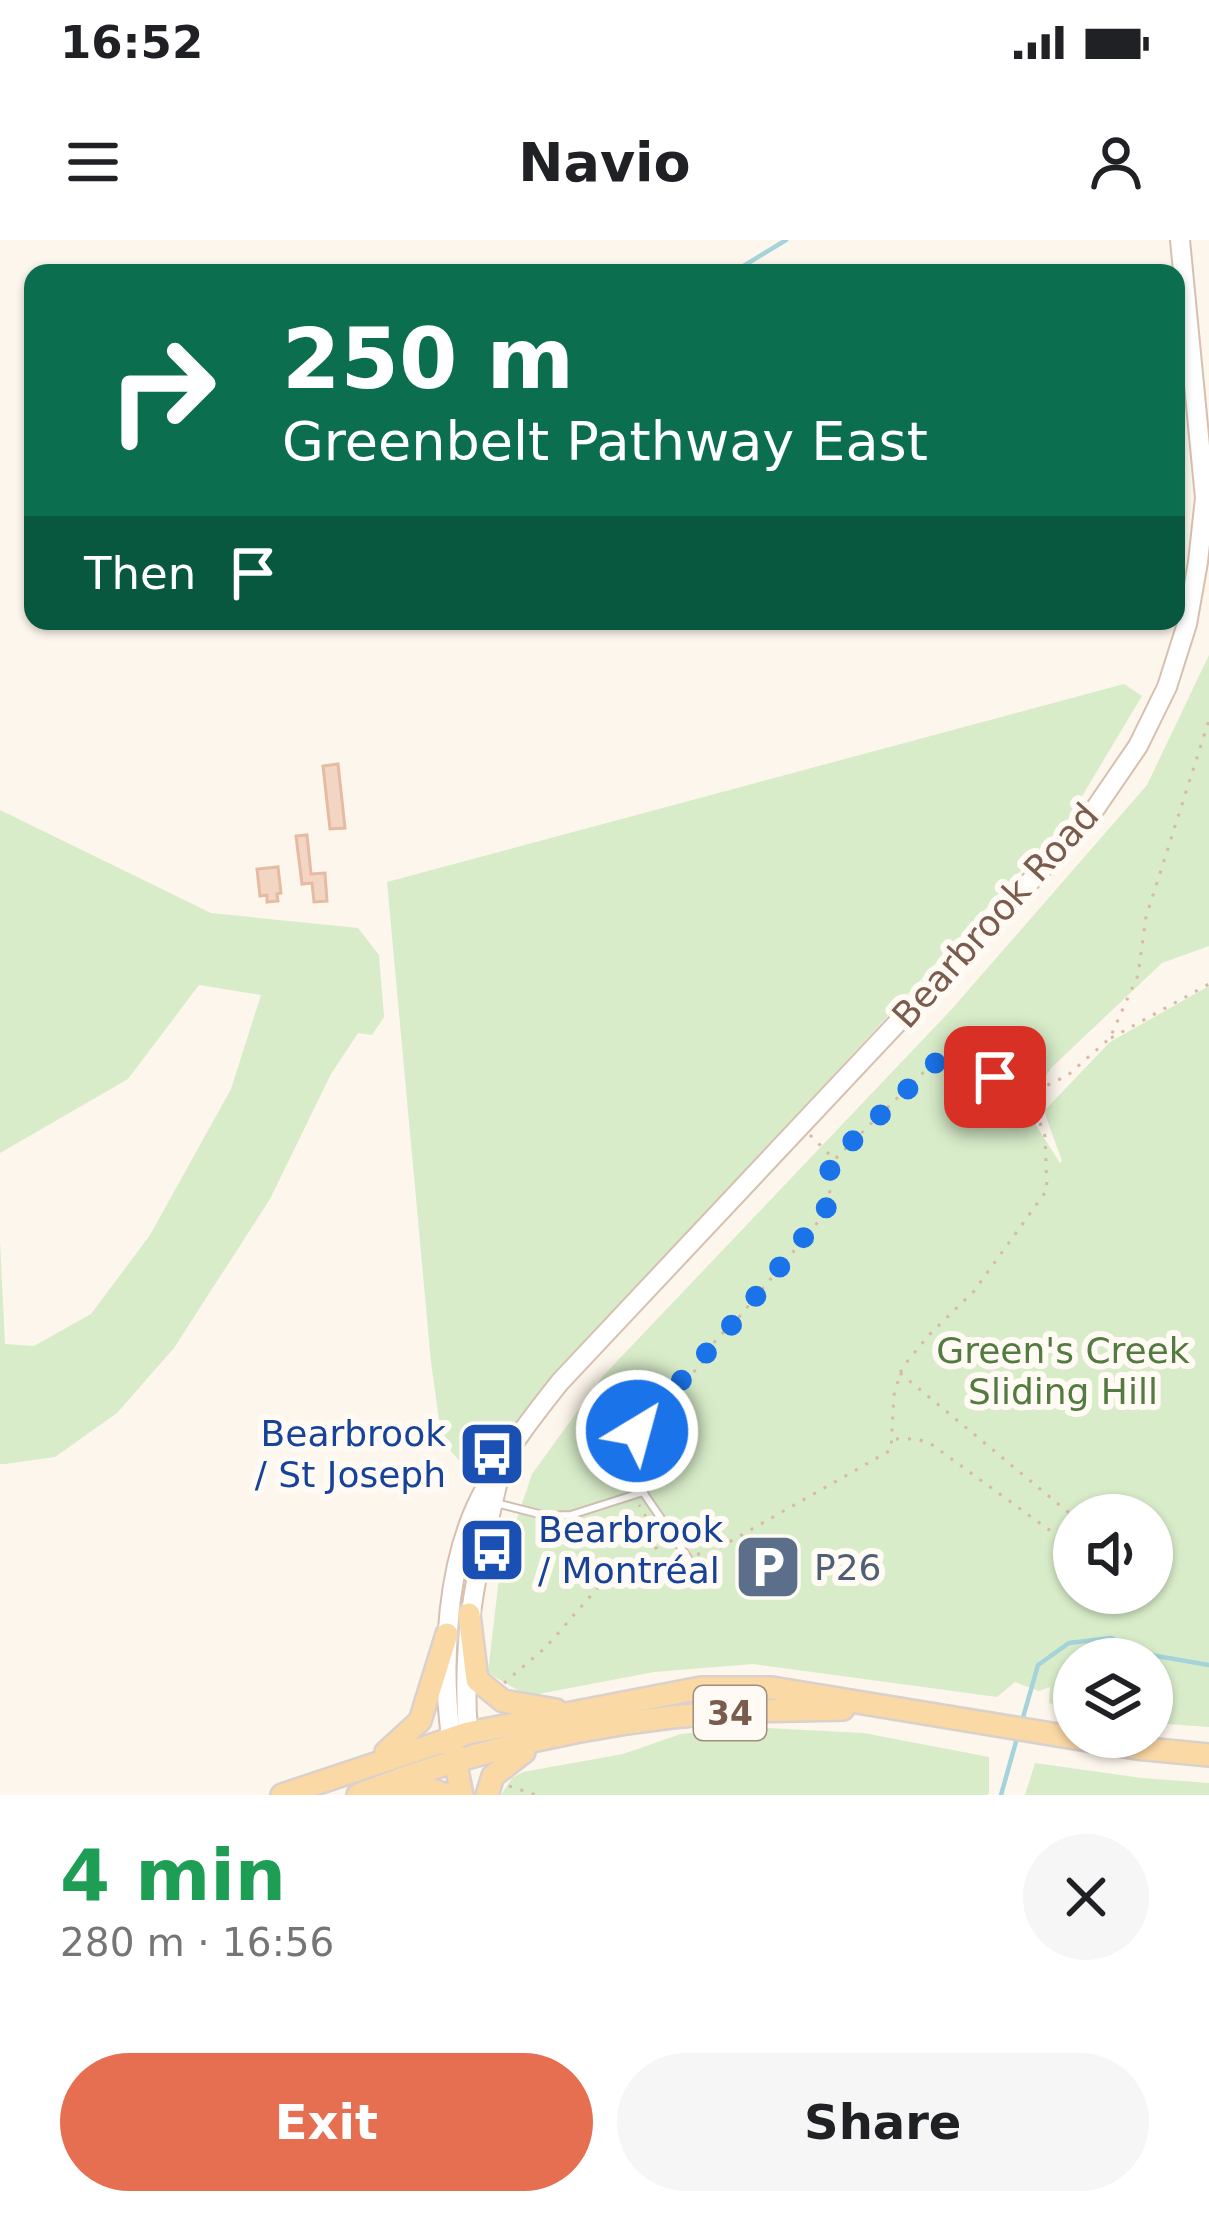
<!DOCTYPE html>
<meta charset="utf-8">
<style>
:root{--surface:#fff;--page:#f6f6f6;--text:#202124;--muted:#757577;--accent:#e76f51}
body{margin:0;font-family:"DejaVu Sans",sans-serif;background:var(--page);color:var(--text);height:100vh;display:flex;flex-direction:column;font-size:45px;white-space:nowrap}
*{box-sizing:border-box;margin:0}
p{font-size:39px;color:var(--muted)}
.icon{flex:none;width:66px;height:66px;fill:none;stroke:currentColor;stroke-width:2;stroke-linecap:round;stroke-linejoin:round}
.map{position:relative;height:1555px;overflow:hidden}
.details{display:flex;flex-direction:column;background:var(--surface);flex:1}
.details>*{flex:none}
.hud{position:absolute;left:24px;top:24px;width:1161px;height:366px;border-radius:24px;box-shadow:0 3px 9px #0004;background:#0b6e4f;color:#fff;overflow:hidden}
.buttons{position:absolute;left:1053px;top:1254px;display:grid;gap:24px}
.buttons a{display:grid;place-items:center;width:120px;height:120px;border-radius:50%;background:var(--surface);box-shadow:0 3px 9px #0004;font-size:60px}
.pin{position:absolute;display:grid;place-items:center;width:102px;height:102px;color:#fff;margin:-51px;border-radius:24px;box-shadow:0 6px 18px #0006}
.me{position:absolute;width:132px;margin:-66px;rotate:37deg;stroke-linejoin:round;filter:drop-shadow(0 0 9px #0008)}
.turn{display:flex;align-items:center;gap:42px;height:252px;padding:0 60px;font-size:54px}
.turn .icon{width:156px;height:156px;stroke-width:2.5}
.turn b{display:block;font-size:84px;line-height:102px}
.then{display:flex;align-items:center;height:114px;padding:0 60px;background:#0003;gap:24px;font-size:45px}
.round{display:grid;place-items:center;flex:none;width:126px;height:126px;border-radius:63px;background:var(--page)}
.overview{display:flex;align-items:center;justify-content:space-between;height:204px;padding:0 60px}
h1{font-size:72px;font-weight:700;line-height:90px;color:#1e9e55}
.action{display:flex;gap:24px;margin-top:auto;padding:24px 60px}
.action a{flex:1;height:138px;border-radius:72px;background:var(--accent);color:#fff;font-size:48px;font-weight:700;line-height:138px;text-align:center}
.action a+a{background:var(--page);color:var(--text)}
.status{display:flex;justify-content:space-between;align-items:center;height:84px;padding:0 60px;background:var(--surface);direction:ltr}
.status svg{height:33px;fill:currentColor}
header{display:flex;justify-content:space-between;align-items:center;height:156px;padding:0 60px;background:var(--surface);font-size:54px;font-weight:700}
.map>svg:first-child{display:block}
</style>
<div class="status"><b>16:52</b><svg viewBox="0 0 49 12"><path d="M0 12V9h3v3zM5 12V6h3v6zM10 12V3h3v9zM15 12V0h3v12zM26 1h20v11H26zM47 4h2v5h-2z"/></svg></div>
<header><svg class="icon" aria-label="menu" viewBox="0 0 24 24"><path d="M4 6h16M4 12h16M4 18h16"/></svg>Navio<svg class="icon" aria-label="person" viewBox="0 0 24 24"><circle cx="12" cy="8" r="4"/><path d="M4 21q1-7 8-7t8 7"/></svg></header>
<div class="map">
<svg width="1209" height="1555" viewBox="0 0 1209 1555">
<rect width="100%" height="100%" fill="#fdf6ec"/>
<g fill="#d8ecc9" fill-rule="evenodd">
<path d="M 1209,415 L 1209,706 L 1162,723 L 1051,828 L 1025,868 L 1060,923 L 1062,921 L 1044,871 L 1110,802 L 1209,746 L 1209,1487 L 1152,1483 L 1152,1419 L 1074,1419 L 1074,1472 L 1049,1463 L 1050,1447 L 1039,1451 L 1015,1442 L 997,1457 L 753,1424 L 654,1432 L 528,1456 L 488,1433 L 500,1329 L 532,1234 L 603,1136 L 951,770 L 1147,545 ZM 1074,1275 L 1152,1275 L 1152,1353 L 1074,1353 Z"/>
<polygon points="1124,444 1142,456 1069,578 511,1187 462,1224 442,1201 431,1122 387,642"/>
<polygon points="0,570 211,673 358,688 379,715 384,777 372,795 358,793 331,834 270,959 174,1108 117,1173 55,1217 5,1224 0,1224 0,1001 5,1104 34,1106 91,1074 150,995 231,849 261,755 199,745 128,839 0,913"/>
<polygon points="750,1487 864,1493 989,1517 989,1552 988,1555 501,1555 512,1538 523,1532 623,1514 681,1494"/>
<polygon points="1035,1523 1142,1538 1209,1543 1209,1555 1025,1555"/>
</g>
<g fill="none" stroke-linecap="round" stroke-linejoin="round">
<g stroke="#a5d3da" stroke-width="4.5">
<polyline points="732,33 786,0"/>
<polyline points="1022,1481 1038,1425 1069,1403 1111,1398 1151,1415 1209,1425"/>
<polyline points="1001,1555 1017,1498"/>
</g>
</g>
<g fill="#f3d5c3" stroke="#e6bba3" stroke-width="3">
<polygon points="338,524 345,588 330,589 323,526"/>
<polygon points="307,595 311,634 325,633 327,661 314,662 312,643 302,644 296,596"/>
<polygon points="278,627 281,653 277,654 278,661 267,662 267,655 260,656 257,629"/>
</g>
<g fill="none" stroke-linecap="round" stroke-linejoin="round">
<g stroke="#d1beb0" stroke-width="10">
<polyline id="lane" points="496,1263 547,1276 571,1275 643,1252 690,1321"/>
</g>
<g stroke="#d6c0b0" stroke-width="22">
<g id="secondary">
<path d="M 468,1493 C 461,1398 476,1331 498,1241"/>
<path d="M 451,1497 C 441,1421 446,1318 485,1249 C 506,1211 533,1176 560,1142 L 1086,582 L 1138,506 L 1167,447 L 1187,384 L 1198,322 L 1205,258 L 1180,0"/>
</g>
</g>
<g stroke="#dad1cd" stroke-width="26">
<g id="primary">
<polyline points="469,1374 477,1440 503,1461 556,1470"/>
<polyline points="453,1510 462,1555"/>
<polyline points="386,1512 420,1481 447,1394"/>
<polyline points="392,1553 427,1548 446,1555"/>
<polyline points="282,1555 468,1493 701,1448 772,1448 1136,1508 1209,1515"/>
<path d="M 358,1555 C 469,1511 595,1482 715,1473 C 757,1470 801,1470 843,1469"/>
<polyline points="487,1555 493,1536 524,1512"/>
</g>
</g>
<g stroke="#d9b8a5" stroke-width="3" stroke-dasharray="3 9" stroke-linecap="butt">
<polyline points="1111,798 1209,744"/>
<polyline points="810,895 833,918"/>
<polyline points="900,1133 1074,1277"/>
<polyline points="896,1199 917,1199 931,1204 1074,1308"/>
<polyline points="644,1244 636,1177 639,1164 698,1129 717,1098 735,1082 827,971 834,920 936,820 955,809 973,810 1004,846 1026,856 1068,835 1110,798 1138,735 1146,677 1209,480"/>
<polyline points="697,1314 708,1314 891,1210 894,1155 902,1128 928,1096 974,1051 1047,950 1045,896 1030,857"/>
<polyline points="504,1443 545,1408 609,1335 641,1320 657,1307 657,1296 639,1265"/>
<polyline points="509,1546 536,1555"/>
</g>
<use href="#lane" stroke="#fff" stroke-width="6"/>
<use href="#secondary" stroke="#fff" stroke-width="18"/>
<use href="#primary" stroke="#fbd9a5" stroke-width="21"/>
</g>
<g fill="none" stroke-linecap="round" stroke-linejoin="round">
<polyline stroke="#1a73e8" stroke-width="21" stroke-dasharray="0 37.8" points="637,1191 639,1164 691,1135 717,1098 735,1082 826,970 830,929 840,913 947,812 973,810 995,837"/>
</g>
<defs>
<g id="bus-square" transform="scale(3.45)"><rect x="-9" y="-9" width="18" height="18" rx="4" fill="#1a4fb4" stroke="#fffaf3"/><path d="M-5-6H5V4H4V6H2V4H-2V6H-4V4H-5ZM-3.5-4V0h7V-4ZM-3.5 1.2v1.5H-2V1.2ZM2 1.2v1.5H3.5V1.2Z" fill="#fff"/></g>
<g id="parking-square" transform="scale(3.45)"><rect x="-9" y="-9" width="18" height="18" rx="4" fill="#5c6f8a" stroke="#fffaf3"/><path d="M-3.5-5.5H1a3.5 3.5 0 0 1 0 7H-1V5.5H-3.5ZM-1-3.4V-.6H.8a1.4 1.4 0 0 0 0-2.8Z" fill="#fff"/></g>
</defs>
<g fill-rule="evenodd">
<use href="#bus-square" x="492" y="1214"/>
<use href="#bus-square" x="492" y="1310"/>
<use href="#parking-square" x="768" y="1327"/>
</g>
<g text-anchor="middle" stroke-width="12" stroke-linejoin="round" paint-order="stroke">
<rect fill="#fffaf3" stroke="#a28b7f" stroke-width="3" x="694" y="1446" width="72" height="54" rx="9"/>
<g font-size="33" font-weight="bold" fill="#7a5c4d">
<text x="730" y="1485">34</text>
</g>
<g font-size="36" fill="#7a5c4d" stroke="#fffaf3">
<text transform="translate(995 675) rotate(-48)" y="13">Bearbrook Road</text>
</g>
<g font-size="36" fill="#537a41" stroke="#fffaf3">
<text x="1063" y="1123">Green's Creek<tspan x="1063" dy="41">Sliding Hill</tspan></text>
</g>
<g font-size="36" fill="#164399" stroke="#fffaf3" text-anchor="end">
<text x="446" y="1206">Bearbrook<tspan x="446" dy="41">/ St Joseph</tspan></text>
<text x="538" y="1302" text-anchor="start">Bearbrook<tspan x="538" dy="41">/ Montréal</tspan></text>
</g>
<g font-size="36" fill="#4e5e75" stroke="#fffaf3" text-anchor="start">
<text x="814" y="1340">P26</text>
</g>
</g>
</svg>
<div class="buttons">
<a><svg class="icon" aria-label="sound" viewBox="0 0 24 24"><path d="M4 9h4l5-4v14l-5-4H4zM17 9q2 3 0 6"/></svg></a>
<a><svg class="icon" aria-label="layers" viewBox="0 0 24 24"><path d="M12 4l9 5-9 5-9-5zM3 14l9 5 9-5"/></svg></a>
</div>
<div class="pin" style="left:995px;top:837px;background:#d93025"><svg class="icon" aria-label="arrive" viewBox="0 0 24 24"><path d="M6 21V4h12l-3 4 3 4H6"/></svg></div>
<svg class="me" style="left:637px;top:1191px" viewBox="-20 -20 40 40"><circle r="17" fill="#1a73e8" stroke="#fff" stroke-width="3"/><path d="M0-11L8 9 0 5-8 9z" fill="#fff"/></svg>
<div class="hud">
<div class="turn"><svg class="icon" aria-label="right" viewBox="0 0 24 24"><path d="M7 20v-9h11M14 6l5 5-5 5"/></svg><div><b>250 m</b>Greenbelt Pathway East</div></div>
<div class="then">Then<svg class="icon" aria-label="arrive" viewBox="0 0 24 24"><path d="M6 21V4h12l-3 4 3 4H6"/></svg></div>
</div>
</div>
<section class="details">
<div class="overview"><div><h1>4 min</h1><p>280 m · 16:56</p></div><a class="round"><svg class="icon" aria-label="close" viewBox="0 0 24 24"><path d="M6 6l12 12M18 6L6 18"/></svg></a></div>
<div class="action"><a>Exit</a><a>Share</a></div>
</section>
